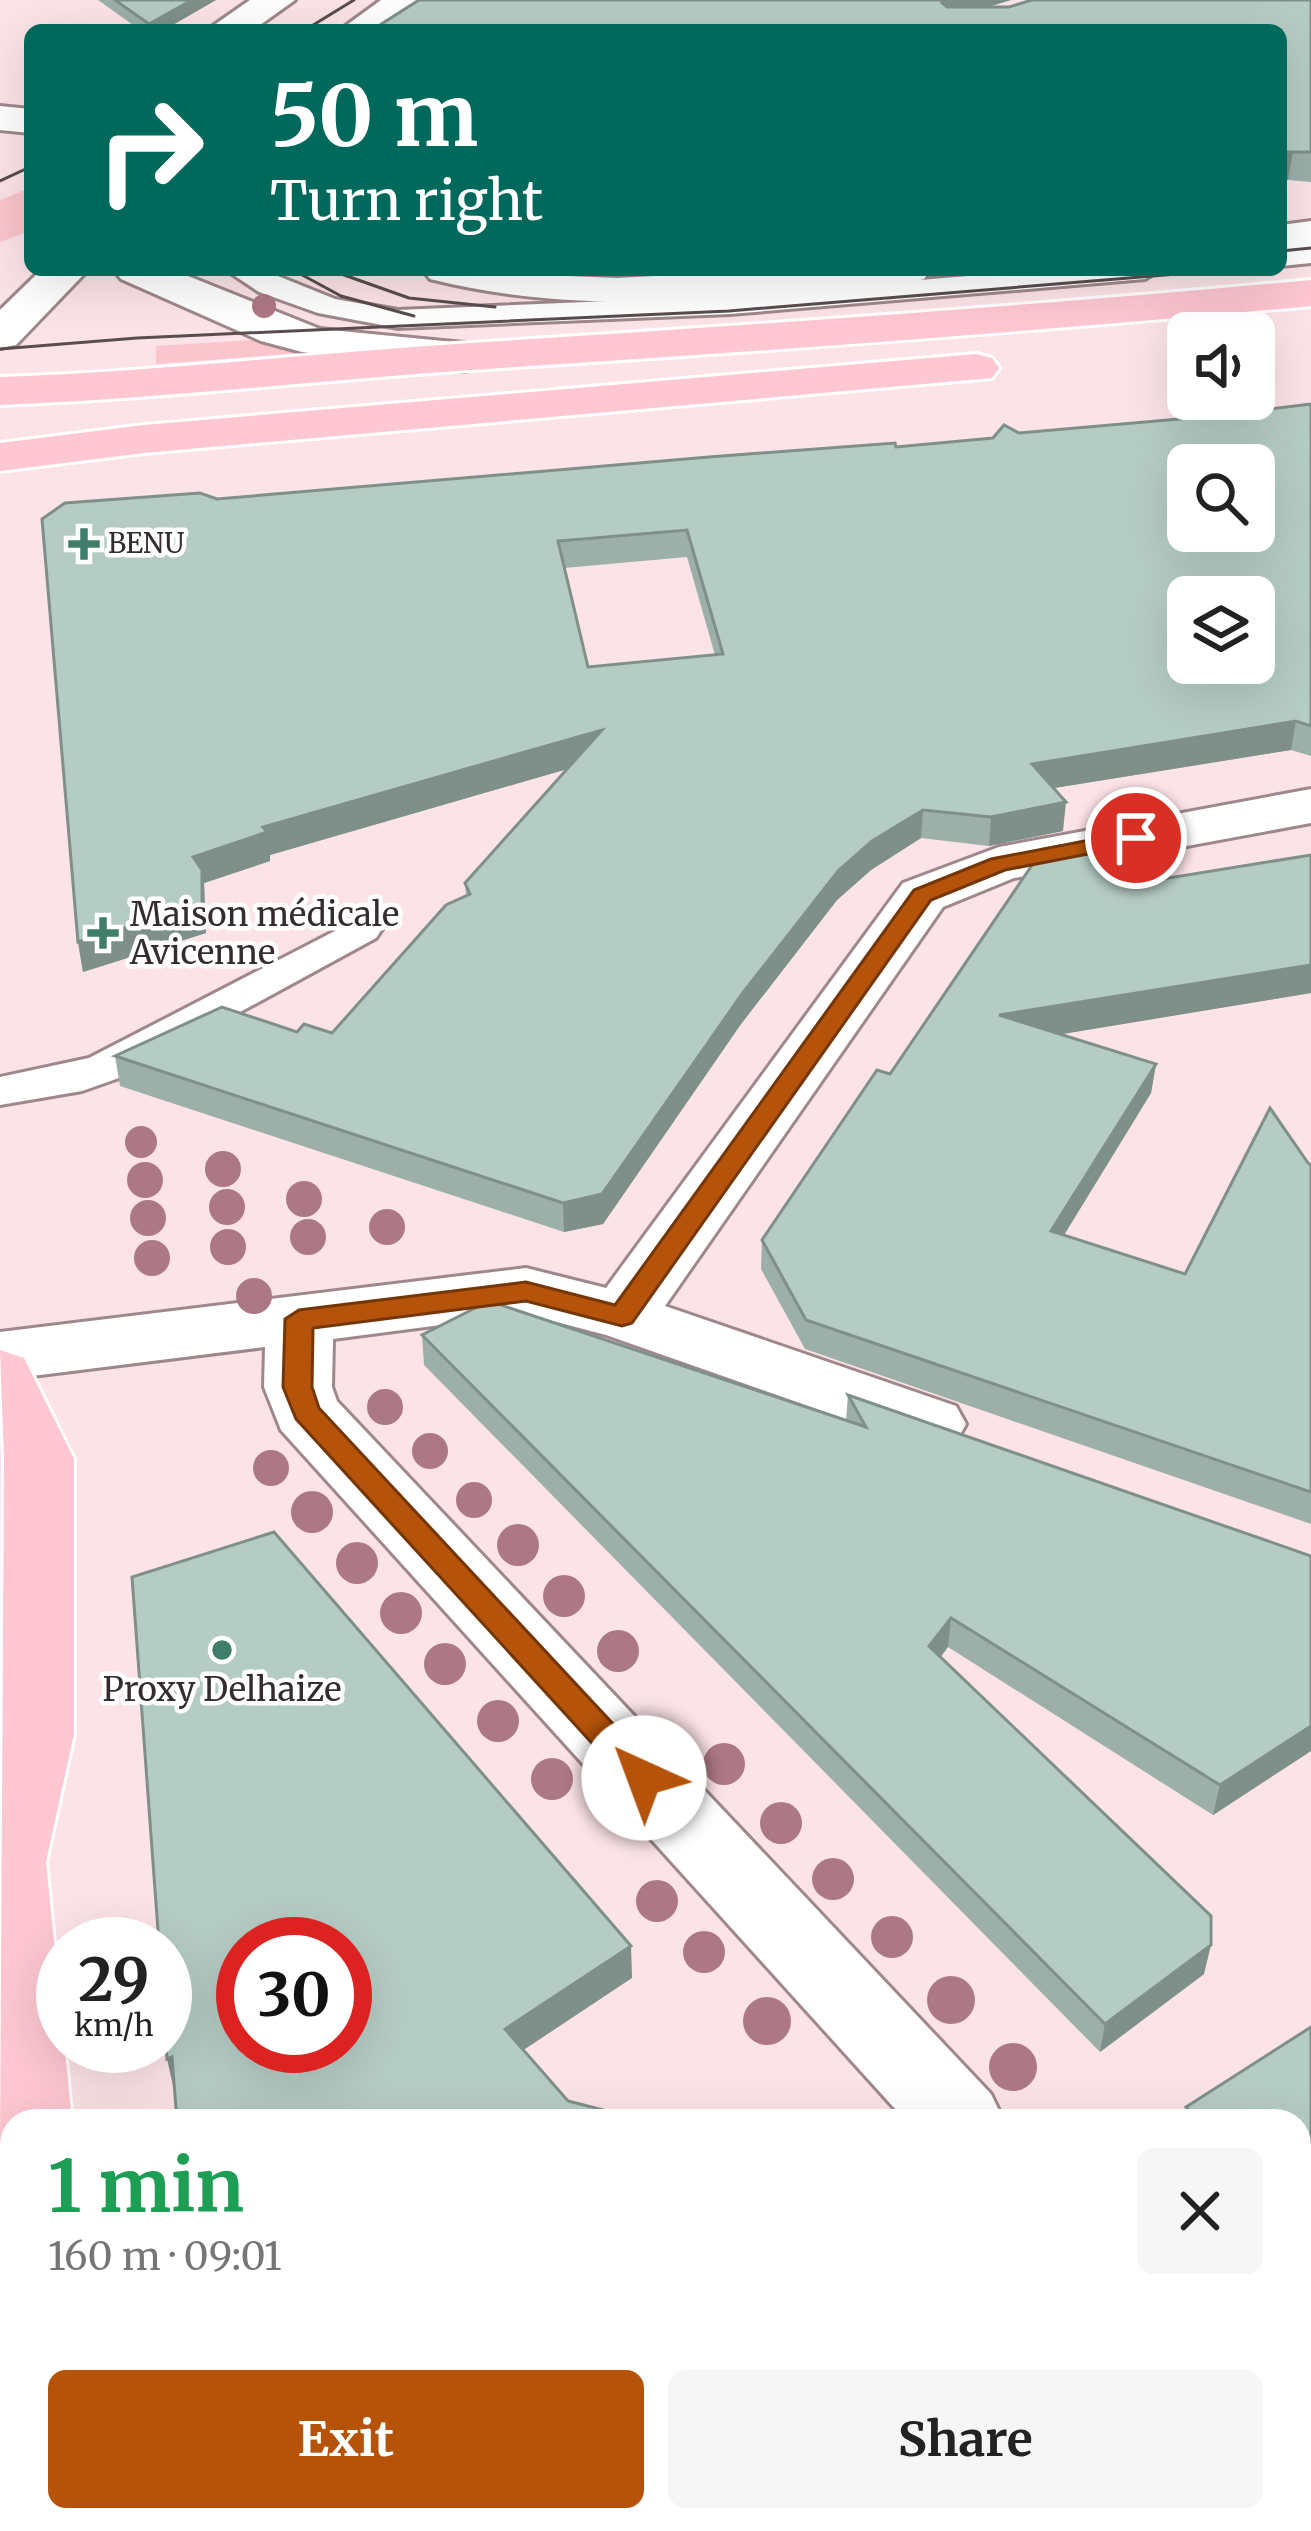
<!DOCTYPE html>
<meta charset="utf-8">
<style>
:root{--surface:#fff;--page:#f6f6f6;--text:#222;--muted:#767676;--accent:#b45309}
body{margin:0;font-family:Merriweather,serif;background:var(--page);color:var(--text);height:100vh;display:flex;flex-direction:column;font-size:45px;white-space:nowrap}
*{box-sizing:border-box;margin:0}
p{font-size:39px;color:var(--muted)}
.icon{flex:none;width:66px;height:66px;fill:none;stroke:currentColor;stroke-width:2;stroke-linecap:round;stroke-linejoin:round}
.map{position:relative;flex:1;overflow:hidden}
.sheet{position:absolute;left:0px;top:2109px;width:1311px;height:423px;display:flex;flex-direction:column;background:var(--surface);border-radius:36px 36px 0 0;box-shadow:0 12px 48px #0002}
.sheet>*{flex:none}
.hud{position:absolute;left:24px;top:24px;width:1263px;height:252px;border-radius:18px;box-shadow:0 12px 48px #0002;background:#00695c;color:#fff;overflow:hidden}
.tools{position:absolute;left:1167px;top:312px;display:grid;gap:24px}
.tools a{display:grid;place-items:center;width:108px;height:108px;border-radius:18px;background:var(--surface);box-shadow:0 12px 48px #0002;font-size:60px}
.speed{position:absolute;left:36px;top:1917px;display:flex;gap:24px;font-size:60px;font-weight:700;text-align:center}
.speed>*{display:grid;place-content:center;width:156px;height:156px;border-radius:50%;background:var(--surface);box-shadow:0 12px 48px #0002;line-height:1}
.speed small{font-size:30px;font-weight:400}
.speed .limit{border:18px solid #d22;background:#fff;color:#111}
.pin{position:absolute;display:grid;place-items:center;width:102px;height:102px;color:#fff;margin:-51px;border:6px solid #fff;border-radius:50%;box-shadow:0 3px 12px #0007}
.me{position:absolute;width:132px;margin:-66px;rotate:317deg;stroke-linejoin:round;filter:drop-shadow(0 0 9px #0008)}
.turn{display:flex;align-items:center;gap:42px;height:252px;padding:0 48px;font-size:54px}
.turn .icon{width:156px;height:156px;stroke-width:2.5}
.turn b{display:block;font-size:84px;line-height:102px}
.round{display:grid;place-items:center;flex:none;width:126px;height:126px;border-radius:18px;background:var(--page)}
.overview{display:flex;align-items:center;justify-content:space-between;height:204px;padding:0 48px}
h1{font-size:72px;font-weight:700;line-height:90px;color:#1e9e55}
.action{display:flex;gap:24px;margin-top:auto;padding:24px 48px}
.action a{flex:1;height:138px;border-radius:18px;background:var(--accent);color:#fff;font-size:48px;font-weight:700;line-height:138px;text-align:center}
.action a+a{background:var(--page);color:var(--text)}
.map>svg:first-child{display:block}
</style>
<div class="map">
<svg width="1311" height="2531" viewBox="0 0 1311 2531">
<rect width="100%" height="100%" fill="#fce3e7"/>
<g fill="#fbc5cd">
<polygon points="30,188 30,231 0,242 0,200"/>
<polygon points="266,339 304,353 156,364 156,346"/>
</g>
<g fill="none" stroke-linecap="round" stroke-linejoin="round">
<g stroke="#9f888b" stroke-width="6">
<g id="service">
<polygon points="1311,245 1311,263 1281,266 1281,248"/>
<polygon points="226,270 263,270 335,299 398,310 730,296 1039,270 1160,270 1145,279 730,314 398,328 318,313 259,292"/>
<polygon points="362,917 376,920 382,929 376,938 119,1078 82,1091 0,1105 0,1077 89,1058"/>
</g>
</g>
<g stroke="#9f888b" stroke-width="6">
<g id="minor">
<polygon points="1311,221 1311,247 1281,251 1281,225"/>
<path d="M 423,270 L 617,278 L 763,270 L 931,270 L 924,279 L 909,283 C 747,297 589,319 430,279 Z"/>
<polygon points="1311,789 1311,823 1014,878 943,907 665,1306 956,1406 966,1424 956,1442 931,1449 606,1335 526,1314 333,1339 332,1387 337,1401 991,2094 1004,2121 906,2121 281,1430 264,1387 265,1347 0,1380 0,1332 526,1268 606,1288 903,883 999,847"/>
<polygon points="1299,2440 1311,2445 1311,2531 1277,2531 1267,2520 1299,2520"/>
</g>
</g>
<g stroke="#9f888b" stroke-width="6">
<g id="tertiary">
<polygon points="250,0 295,0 253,30 207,30"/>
<polygon points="381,0 426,0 385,30 340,30"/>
</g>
</g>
<g stroke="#9f888b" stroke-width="6">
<g id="secondary">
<polygon points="0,106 30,109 30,133 0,130"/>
<polygon points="41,270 88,270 16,345 0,348 0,310"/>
<polygon points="114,270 173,270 320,329 464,343 480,347 487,357 480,367 464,371 302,352 261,341 121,279"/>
</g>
</g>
<g stroke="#fff" stroke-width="6">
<g id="primary">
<path d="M 1311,280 L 1311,306 C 1031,332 751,352 470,370 C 313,381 157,399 0,405 L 0,377 C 157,372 313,353 470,343 C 751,325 1031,306 1311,280 Z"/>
<polygon points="976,354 992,358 999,368 992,378 144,453 0,471 0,443 144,425"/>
<polygon points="0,1350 24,1358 74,1459 74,1734 46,1862 72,2121 12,2121 12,2153 0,2149 4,1459"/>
<polygon points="12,2487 12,2520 92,2520 92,2531 0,2531 0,2515"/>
</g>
</g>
<use href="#service" fill="#fff" fill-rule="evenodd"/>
<use href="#minor" fill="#fff" fill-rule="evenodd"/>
<use href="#tertiary" fill="#fff" fill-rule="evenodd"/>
<use href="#secondary" fill="#fff" fill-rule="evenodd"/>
<use href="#primary" fill="#fec7d1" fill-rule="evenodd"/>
<g stroke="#594d4e" stroke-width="3">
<polyline points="305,30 354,0"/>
<polyline points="0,181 30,167"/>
<polyline points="1281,251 1311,248"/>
<polyline points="293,270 341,296 414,316"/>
<polyline points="330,270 409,298 495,307"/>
<polyline points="0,349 137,338 729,311 1226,270"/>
</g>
</g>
<g fill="#ad7885">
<circle cx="264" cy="306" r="12"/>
<circle cx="141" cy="1142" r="16"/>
<circle cx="223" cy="1169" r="18"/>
<circle cx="145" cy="1180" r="18"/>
<circle cx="304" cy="1199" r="18"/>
<circle cx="227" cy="1207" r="18"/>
<circle cx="148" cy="1218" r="18"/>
<circle cx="387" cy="1227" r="18"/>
<circle cx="308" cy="1237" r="18"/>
<circle cx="228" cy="1247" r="18"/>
<circle cx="152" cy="1258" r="18"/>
<circle cx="254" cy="1296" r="18"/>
<circle cx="385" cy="1407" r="18"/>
<circle cx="430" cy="1451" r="18"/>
<circle cx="271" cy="1468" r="18"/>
<circle cx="474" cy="1500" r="18"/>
<circle cx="312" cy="1512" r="21"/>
<circle cx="518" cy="1545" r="21"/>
<circle cx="357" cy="1563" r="21"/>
<circle cx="564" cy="1596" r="21"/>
<circle cx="401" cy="1613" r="21"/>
<circle cx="618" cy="1651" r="21"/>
<circle cx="445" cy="1664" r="21"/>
<circle cx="498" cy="1721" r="21"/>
<circle cx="724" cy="1764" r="21"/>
<circle cx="552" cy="1779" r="21"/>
<circle cx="781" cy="1823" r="21"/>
<circle cx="833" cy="1879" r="21"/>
<circle cx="657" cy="1901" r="21"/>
<circle cx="892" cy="1937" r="21"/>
<circle cx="704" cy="1952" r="21"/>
<circle cx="951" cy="2000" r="24"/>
<circle cx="767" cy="2021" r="24"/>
<circle cx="1013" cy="2067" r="24"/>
</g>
<g fill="#9cafa9" fill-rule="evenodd">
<polygon points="98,0 216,0 164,30 140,30"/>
<polygon points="1011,0 988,7 1311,0 1311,182 1288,180 372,30"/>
<path d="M 1311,404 L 1311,756 L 1291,750 L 1054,788 L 1063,831 L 989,846 L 921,838 L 871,870 L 837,900 L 741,1024 L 603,1224 L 564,1232 L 120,1086 L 115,1056 L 297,1032 L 332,1033 L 466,896 L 465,883 L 567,769 L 270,855 L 270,861 L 204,883 L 206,933 L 83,972 L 78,942 L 217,499 L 896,447 L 993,438 L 1019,433 L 1202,417 ZM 687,557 L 715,655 L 588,667 L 564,568 Z"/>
<polygon points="1311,855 1311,993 1060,1034 1156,1064 1151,1093 1064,1235 1185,1274 1308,1163 1311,1165 1311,1524 805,1349 761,1269 762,1240 890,1074 1138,883"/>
<polygon points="422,1335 846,1421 848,1395 1311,1556 1311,1751 1213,1815 948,1647 941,1657 1204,1974 1100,2052 424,1365"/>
<polygon points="1311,2027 1311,2266 1299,2254 1299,2121 1182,2121 1186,2107"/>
</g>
<g fill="#7f8f89">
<polygon points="192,0 216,0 164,30 150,30 149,24"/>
<polygon points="944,0 1011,0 950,18 942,3"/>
<polygon points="1293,151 1288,180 1281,180 1281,152"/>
<polygon points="1296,721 1291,750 1029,792 1032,764"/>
<polygon points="602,730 602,759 270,855 270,861 204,883 206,933 83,972 78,942 193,857 263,827"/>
<polygon points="1066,802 1063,831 989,846 991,817"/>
<polygon points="923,810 921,838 871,870 837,900 741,1024 603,1224 564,1232 563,1203 838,871 872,841"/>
<polygon points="1311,965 1311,993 996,1045 999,1015"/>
<polygon points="1156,1064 1151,1093 1048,1261 1051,1231"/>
<polygon points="951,1618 948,1647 926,1675 929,1646"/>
<polygon points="1311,1726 1311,1751 1213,1815 1220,1785"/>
<polygon points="1211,1945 1204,1974 1100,2052 1105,2024"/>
<polygon points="631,1946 632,1978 507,2061 505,2029"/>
<polygon points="172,2057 179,2089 174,2090 167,2059"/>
<polygon points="703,2520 740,2520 725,2531 688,2531"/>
</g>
<g fill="#b5ccc4" stroke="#7f8f89" stroke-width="3" fill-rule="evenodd">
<polygon points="115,0 192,0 149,24"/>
<polygon points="419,0 944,0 942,3 947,7 1009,7 1032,0 1311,0 1311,152 1281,152 1281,30 372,30"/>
<path d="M 1311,404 L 1311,726 L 1296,721 L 1032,764 L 1066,802 L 991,817 L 923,810 L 872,841 L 838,871 L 742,994 L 602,1194 L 563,1203 L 115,1056 L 222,1007 L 297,1032 L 304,1024 L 332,1033 L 446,905 L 470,894 L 465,883 L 602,730 L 263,827 L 267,832 L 193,857 L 202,870 L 202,904 L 78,942 L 42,519 L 65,503 L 200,493 L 217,499 L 709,457 L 895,443 L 896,447 L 993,438 L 1004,425 L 1019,433 L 1202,417 ZM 1188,465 L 1254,465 L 1254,531 L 1188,531 ZM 687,530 L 723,654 L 588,667 L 558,541 ZM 1188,597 L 1254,597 L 1254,663 L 1188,663 Z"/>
<polygon points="1099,839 1138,883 1311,855 1311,965 999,1015 1156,1064 1051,1231 1185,1274 1270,1108 1308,1163 1311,1165 1311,1492 806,1320 762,1240 877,1070 890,1074 1043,849"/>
<polygon points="489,1301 866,1427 848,1395 1311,1556 1311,1726 1220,1785 951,1618 929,1646 1211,1916 1211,1945 1105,2024 422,1335"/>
<path d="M 274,1532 L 631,1946 L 505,2029 L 568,2101 L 619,2114 L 624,2121 L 177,2121 L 172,2057 L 167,2059 L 165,2028 L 165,1944 L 159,1944 L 132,1577 ZM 243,1944 L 345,1944 L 345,2046 L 243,2046 Z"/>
<polygon points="1311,2027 1311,2232 1299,2220 1299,2121 1199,2121 1186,2107"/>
<polygon points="209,2520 703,2520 688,2531 210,2531"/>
</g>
<polygon fill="#b45309" stroke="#753606" stroke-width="3" points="1136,831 1148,838 1145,843 1005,870 931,900 632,1323 622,1326 526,1301 313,1328 312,1387 319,1408 655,1769 660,1778 655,1787 644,1791 632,1787 296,1419 283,1387 285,1319 299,1310 526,1282 615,1305 914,890 991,859"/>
<g fill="#3f7e6b" stroke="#fff" stroke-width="4.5">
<path d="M78 526h12v12h12v12h-12v12h-12v-12h-12v-12h12z"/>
<path d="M97 915h12v12h12v12h-12v12h-12v-12h-12v-12h12z"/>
<circle cx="222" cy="1650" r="12"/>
</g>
<g text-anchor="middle" stroke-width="9" stroke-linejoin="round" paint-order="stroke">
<g font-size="27" fill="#352c2d" stroke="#fff" text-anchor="start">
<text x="108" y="553">BENU</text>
</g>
<g font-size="33" fill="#352c2d" stroke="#fff" text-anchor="start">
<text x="130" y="926">Maison médicale<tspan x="130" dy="38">Avicenne</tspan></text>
<text x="222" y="1701" text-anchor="middle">Proxy Delhaize</text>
</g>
</g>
</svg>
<div class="tools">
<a><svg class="icon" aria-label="sound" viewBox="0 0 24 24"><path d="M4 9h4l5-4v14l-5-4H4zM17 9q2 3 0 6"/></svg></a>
<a><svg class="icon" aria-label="search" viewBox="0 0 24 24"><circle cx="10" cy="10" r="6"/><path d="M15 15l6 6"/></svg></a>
<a><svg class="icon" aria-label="layers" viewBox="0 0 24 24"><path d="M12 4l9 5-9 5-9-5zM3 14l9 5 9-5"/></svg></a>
</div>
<div class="speed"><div>29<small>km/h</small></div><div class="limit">30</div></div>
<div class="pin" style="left:1136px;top:838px;background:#d93025"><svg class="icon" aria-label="arrive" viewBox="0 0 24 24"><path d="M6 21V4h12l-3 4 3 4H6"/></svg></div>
<svg class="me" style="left:644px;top:1778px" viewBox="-20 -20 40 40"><circle r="19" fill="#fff"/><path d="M0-13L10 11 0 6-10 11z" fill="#b45309"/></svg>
<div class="hud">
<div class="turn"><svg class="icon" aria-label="right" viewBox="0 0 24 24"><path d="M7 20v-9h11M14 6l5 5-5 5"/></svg><div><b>50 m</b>Turn right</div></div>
</div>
<section class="sheet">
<div class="overview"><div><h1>1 min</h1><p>160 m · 09:01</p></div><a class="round"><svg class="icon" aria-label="close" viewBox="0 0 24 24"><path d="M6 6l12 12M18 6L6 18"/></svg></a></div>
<div class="action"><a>Exit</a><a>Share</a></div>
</section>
</div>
